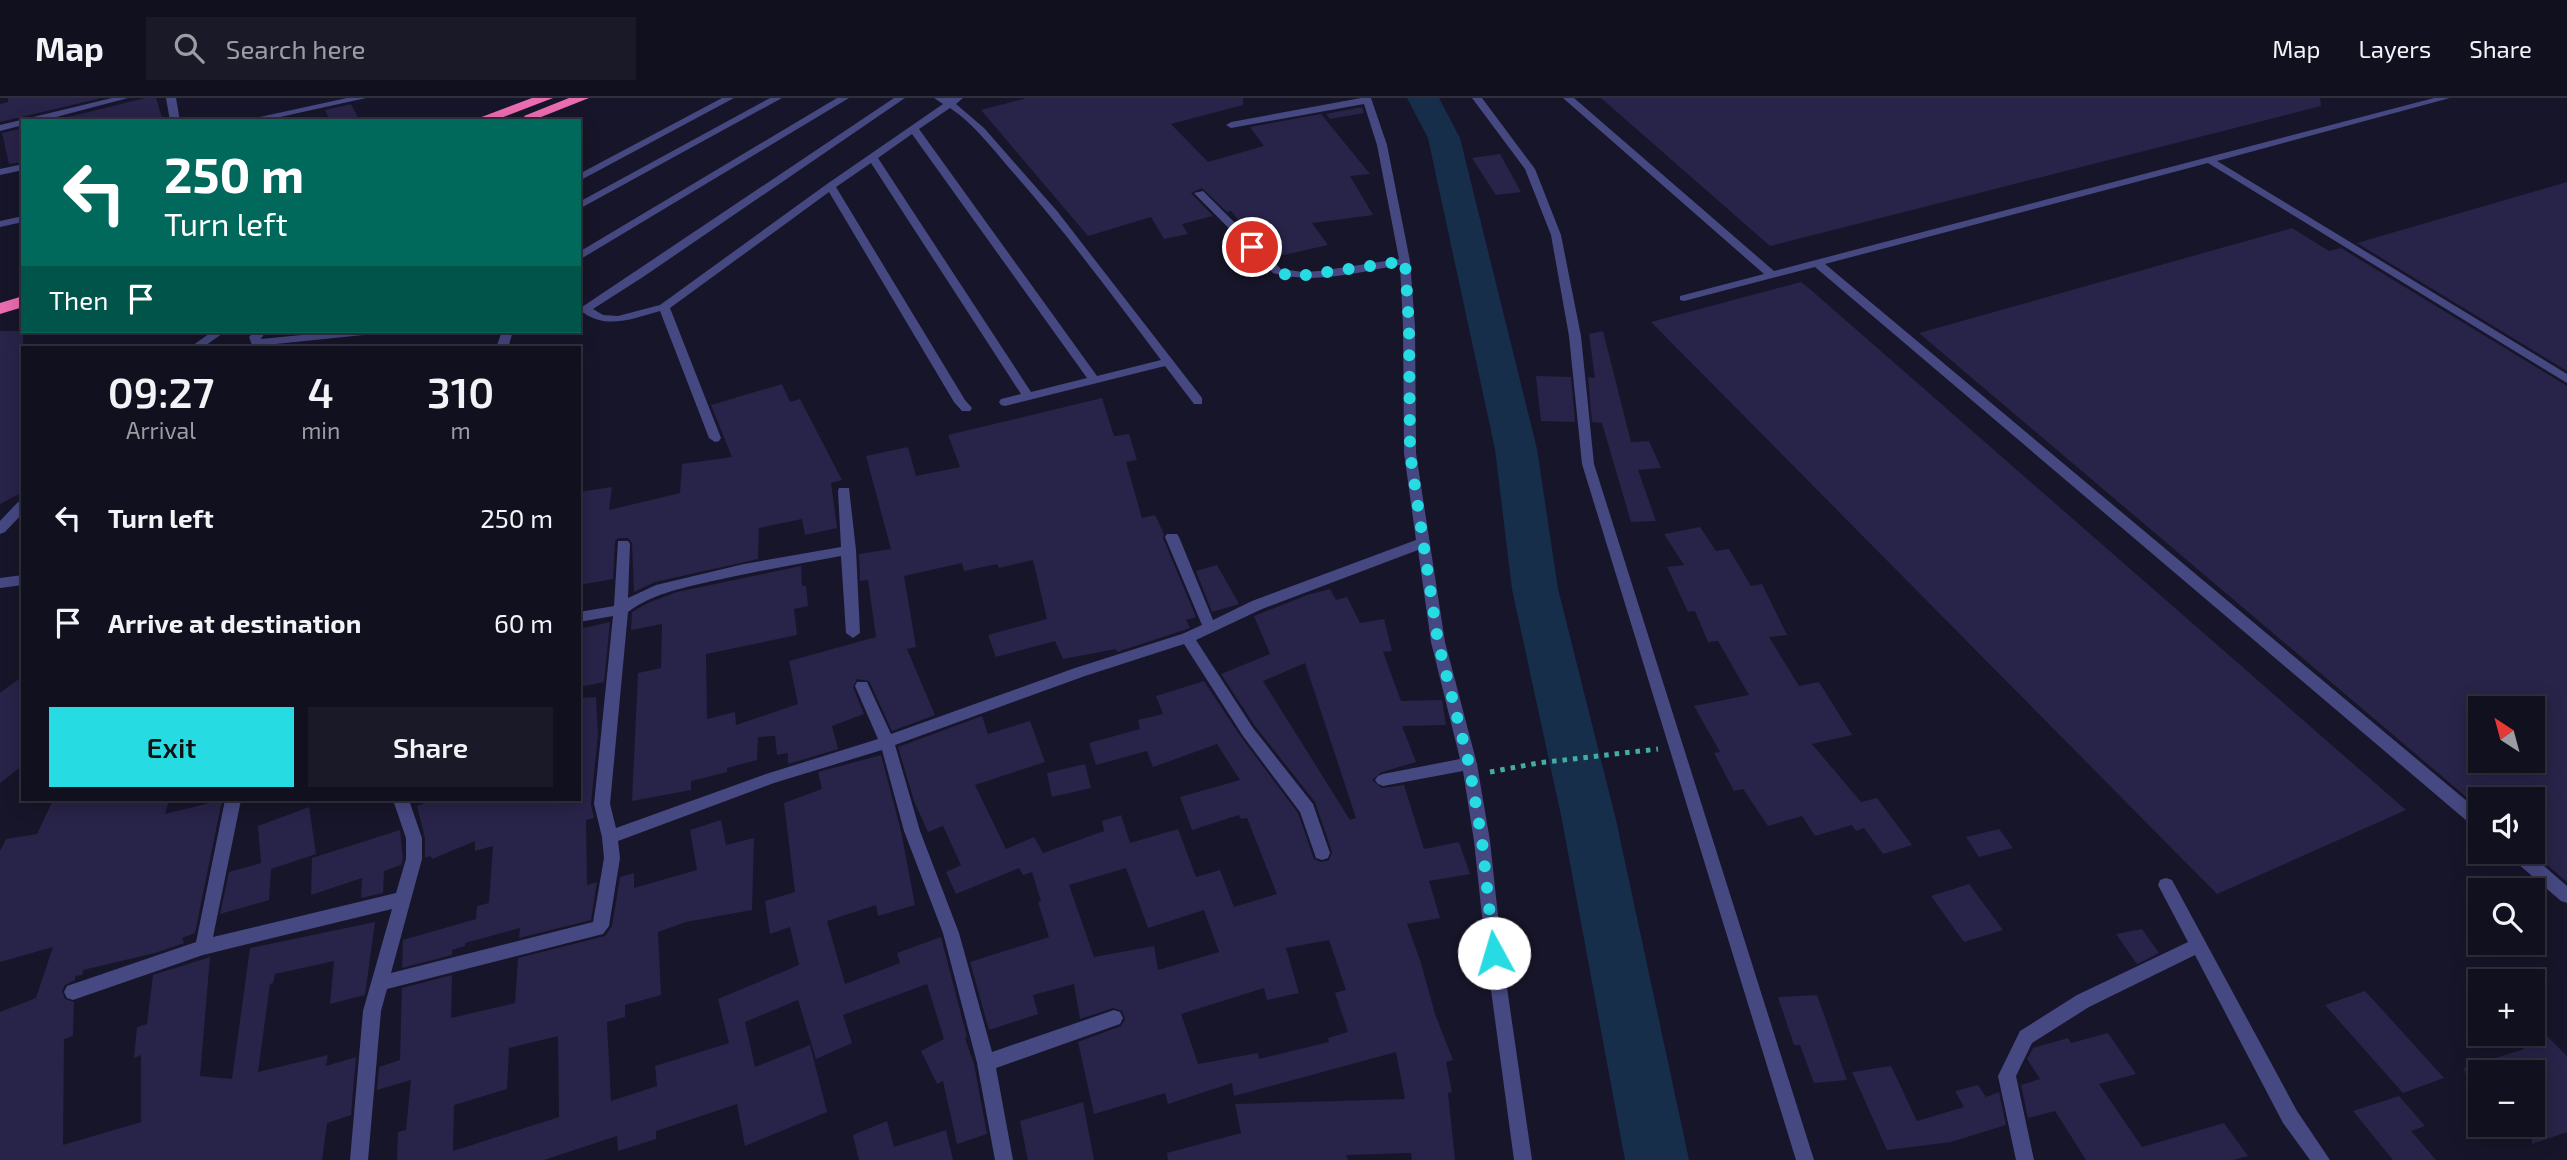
<!DOCTYPE html>
<meta charset="utf-8">
<style>
:root{--surface:#11101f;--page:#1a1928;--text:#f1f3f6;--muted:#9c9da4;--line:#30303d;--accent:#27dbe2}
body{margin:0;font-family:"Exo 2",sans-serif;background:var(--page);color:var(--text);height:100vh;display:flex;flex-direction:column;font-size:26px;white-space:nowrap}
*{box-sizing:border-box;margin:0}
p{font-size:23px;color:var(--muted)}
.icon{flex:none;width:38px;height:38px;fill:none;stroke:currentColor;stroke-width:2;stroke-linecap:round;stroke-linejoin:round}
.map{position:relative;flex:1;overflow:hidden}
.details{position:absolute;left:21px;top:248px;width:560px;height:455px;display:flex;flex-direction:column;background:var(--surface);border-radius:0px;box-shadow:0 4px 18px #0003,0 0 0 2px var(--line)}
.details>*{flex:none}
.hud{position:absolute;left:21px;top:21px;width:560px;height:214px;border-radius:0px;box-shadow:0 4px 18px #0003,0 0 0 2px var(--line);background:#00695c;color:#fff;overflow:hidden}
.needle{width:46px;rotate:324deg}
.fabs{position:absolute;left:2468px;top:598px;display:grid;gap:14px}
.fabs a{display:grid;place-items:center;width:77px;height:77px;border-radius:0px;background:var(--surface);box-shadow:0 4px 18px #0003,0 0 0 2px var(--line);font-size:35px}
.pin{position:absolute;display:grid;place-items:center;width:60px;height:60px;color:#fff;margin:-30px;border:4px solid #fff;border-radius:50%;box-shadow:0 2px 7px #0007}
.me{position:absolute;width:77px;margin:-38px;rotate:354deg;stroke-linejoin:round;filter:drop-shadow(0 0 5px #0008)}
.turn{display:flex;align-items:center;gap:24px;height:147px;padding:0 28px;font-size:32px}
.turn .icon{width:91px;height:91px;stroke-width:2.5}
.turn b{display:block;font-size:49px;line-height:60px}
.then{display:flex;align-items:center;height:66px;padding:0 28px;background:#0003;gap:14px;font-size:26px}
.eta{display:flex;justify-content:space-evenly;align-items:center;height:119px;text-align:center}
.eta b{font-size:42px;font-weight:600;line-height:49px}
.action{display:flex;gap:14px;margin-top:auto;padding:14px 28px}
.action a{flex:1;height:80px;border-radius:0px;background:var(--accent);color:#111;font-size:28px;font-weight:600;line-height:80px;text-align:center}
.action a+a{background:var(--page);color:var(--text)}
ul{padding:0;list-style:none}
li{display:flex;align-items:center;gap:21px;height:105px;padding:0 28px}
li div{flex:1}
li b{display:block;font-size:26px}
li em{font-style:normal}
header{display:flex;align-items:center;gap:42px;box-sizing:border-box;height:98px;padding:0 35px;background:var(--surface);border-bottom:2px solid var(--line)}
header strong{font-size:33px}
nav{display:flex;gap:38px;margin-inline-start:auto;font-size:24px}
.search{width:490px;height:63px;background:var(--page);display:flex;align-items:center;gap:18px;box-sizing:border-box;padding:0 24px;border-radius:0px;color:var(--muted);font-size:26px}
.map>svg:first-child{display:block}
</style>
<header>
<strong>Map</strong>
<div class="search"><svg class="icon" aria-label="search" viewBox="0 0 24 24"><circle cx="10" cy="10" r="6"/><path d="M15 15l6 6"/></svg>Search here</div>
<nav><a>Map</a><a>Layers</a><a>Share</a></nav>
</header>
<div class="map">
<svg width="2567" height="1062" viewBox="0 0 2567 1062">
<rect width="100%" height="100%" fill="#171529"/>
<g fill="none" stroke-linecap="round" stroke-linejoin="round">
<polygon fill="#172e4b" fill-rule="evenodd" points="1407,0 1439,0 1460,40 1537,351 1558,491 1616,722 1689,1062 1625,1062 1562,722 1512,491 1495,351 1428,40"/>
</g>
<g fill="#282348" fill-rule="evenodd">
<polygon points="8,0 98,0 98,1 0,24 0,6 8,4"/>
<polygon points="145,0 156,0 163,23 52,23"/>
<polygon points="1026,0 1243,0 1243,7 1171,26 1208,64 1264,48 1250,29 1321,16 1370,76 1350,78 1373,117 1312,125 1328,147 1275,159 1262,142 1257,143 1231,113 1227,114 1202,90 1191,95 1213,118 1182,126 1188,136 1164,141 1151,119 1088,138 981,12"/>
<polygon points="1601,0 2320,0 2321,8 1770,148"/>
<polygon points="351,6 360,23 330,23 325,12"/>
<polygon points="1362,9 1364,15 1330,21 1326,16"/>
<polygon points="23,30 23,64 9,66 2,35"/>
<polygon points="1500,56 1521,94 1496,97 1472,60"/>
<polygon points="2567,84 2567,273 2357,145"/>
<path d="M 2292,130 L 2329,153 L 2341,150 L 2567,288 L 2567,784 L 2532,754 L 2532,702 L 2470,702 L 1919,235 ZM 2480,611 L 2532,611 L 2532,663 L 2480,663 Z"/>
<polygon points="1801,184 1811,192 2406,712 2217,796 1651,224"/>
<polygon points="0,233 23,233 23,394 0,406"/>
<polygon points="1603,233 1631,344 1649,343 1661,370 1638,372 1656,423 1631,424 1602,325 1592,324 1588,279 1595,280 1589,236"/>
<polygon points="1536,278 1571,279 1575,324 1541,323"/>
<polygon points="782,286 790,304 800,301 842,382 831,385 837,430 805,437 802,421 759,430 758,461 655,484 634,494 632,445 628,440 618,440 615,443 613,481 579,487 579,394 612,389 609,412 680,395 682,366 732,359 711,307"/>
<polygon points="1102,300 1114,338 1129,336 1137,362 1126,364 1142,420 1155,417 1164,436 1163,440 1196,519 1186,522 1190,530 1117,554 1116,551 1063,561 1055,543 996,559 988,537 1047,521 1033,462 999,470 997,466 964,473 962,465 904,478 916,549 907,551 935,617 892,633 869,583 857,581 853,589 864,616 832,628 838,651 788,666 788,655 777,657 775,638 758,639 757,662 727,670 727,674 691,683 691,692 632,703 638,575 661,570 662,526 631,532 632,514 648,505 677,494 801,468 802,488 806,488 808,508 794,511 797,537 706,556 707,621 735,614 736,627 798,606 789,563 876,539 868,482 860,483 859,456 891,451 866,358 908,349 916,378 960,369 948,337"/>
<polygon points="1700,429 1716,453 1729,451 1751,488 1762,486 1787,537 1769,539 1799,588 1819,584 1852,637 1812,646 1861,704 1877,700 1912,747 1883,756 1864,730 1856,733 1852,727 1815,738 1802,718 1768,728 1743,691 1734,693 1714,655 1720,654 1694,608 1749,597 1718,543 1708,544 1695,513 1688,514 1667,469 1684,467 1664,436"/>
<polygon points="1217,467 1239,506 1212,514 1196,473"/>
<path d="M 1330,491 L 1336,502 L 1347,499 L 1360,525 L 1384,521 L 1392,553 L 1383,554 L 1401,603 L 1442,602 L 1446,627 L 1402,628 L 1416,664 L 1382,674 L 1372,682 L 1382,690 L 1404,687 L 1424,751 L 1459,744 L 1470,776 L 1429,783 L 1440,820 L 1407,826 L 1421,865 L 1435,916 L 1453,962 L 1446,964 L 1452,994 L 1448,995 L 1455,1062 L 1412,1062 L 1411,1055 L 1346,1057 L 1348,1062 L 1168,1062 L 1167,1055 L 1241,1035 L 1235,1006 L 1405,1001 L 1396,954 L 1234,998 L 1232,985 L 1168,1006 L 1165,995 L 1094,1016 L 1078,944 L 1121,928 L 1125,921 L 1122,913 L 1113,910 L 1080,921 L 1074,886 L 1033,897 L 1038,916 L 989,932 L 970,864 L 1049,839 L 1038,804 L 1041,803 L 1032,774 L 1023,777 L 1019,770 L 956,796 L 946,774 L 961,767 L 943,728 L 928,734 L 914,703 L 898,649 L 982,618 L 988,636 L 1030,623 L 1045,664 L 975,687 L 1006,751 L 1034,739 L 1043,755 L 1104,733 L 1102,723 L 1121,717 L 1130,745 L 1178,731 L 1196,779 L 1220,772 L 1234,809 L 1277,796 L 1247,720 L 1241,721 L 1239,717 L 1192,732 L 1180,699 L 1240,682 L 1217,646 L 1153,669 L 1147,653 L 1096,667 L 1089,645 L 1140,631 L 1138,622 L 1163,616 L 1156,598 L 1204,583 L 1241,639 L 1298,715 L 1314,761 L 1321,764 L 1329,762 L 1332,754 L 1315,704 L 1255,628 L 1221,576 L 1270,556 L 1254,518 L 1307,497 ZM 1305,565 L 1356,720 L 1350,722 L 1263,583 ZM 1126,770 L 1148,830 L 1204,812 L 1219,854 L 1158,872 L 1154,848 L 1094,859 L 1069,787 ZM 1329,842 L 1346,892 L 1335,895 L 1348,934 L 1328,940 L 1329,944 L 1259,961 L 1258,955 L 1198,966 L 1181,916 L 1264,890 L 1267,902 L 1299,895 L 1286,850 Z"/>
<polygon points="610,524 604,584 579,589 579,531"/>
<polygon points="23,578 23,667 0,685 0,595"/>
<polygon points="596,599 598,636 591,706 594,720 586,722 587,787 597,784 591,822 519,840 520,830 465,845 465,848 452,852 452,857 402,870 403,842 476,821 477,808 489,805 493,748 475,753 475,743 432,761 431,758 425,760 425,740 417,708 433,702 579,702 579,600"/>
<path d="M 881,657 L 901,733 L 915,807 L 878,818 L 876,807 L 827,823 L 845,886 L 900,865 L 897,855 L 941,839 L 967,939 L 965,940 L 974,966 L 987,1036 L 957,1046 L 943,983 L 937,986 L 921,953 L 944,941 L 927,886 L 843,917 L 852,945 L 816,961 L 798,902 L 745,924 L 755,969 L 810,947 L 827,1014 L 745,1048 L 737,1006 L 656,1033 L 656,1041 L 618,1053 L 617,1038 L 544,1062 L 397,1062 L 398,1034 L 406,1032 L 411,982 L 377,992 L 379,969 L 400,962 L 402,890 L 452,877 L 451,920 L 515,905 L 518,860 L 605,838 L 612,828 L 620,779 L 634,775 L 634,790 L 697,772 L 690,732 L 721,722 L 726,747 L 754,740 L 752,812 L 686,824 L 658,834 L 661,897 L 625,907 L 625,919 L 607,924 L 611,1003 L 657,988 L 655,968 L 729,945 L 718,901 L 799,867 L 790,829 L 770,836 L 765,803 L 795,794 L 784,705 L 822,691 L 818,674 ZM 558,938 L 559,1019 L 453,1053 L 454,1007 L 507,991 L 509,950 Z"/>
<polygon points="1085,666 1091,690 1052,699 1047,675"/>
<polygon points="53,702 169,702 165,716 222,702 195,835 182,840 184,845 155,855 83,872 82,877 75,878 75,882 65,887 62,893 65,901 74,904 73,938 64,941 63,1047 141,1024 141,957 134,960 137,929 147,926 153,877 210,859 200,978 232,981 250,850 375,824 365,897 330,906 334,863 275,876 273,885 270,886 258,974 328,957 326,968 356,959 351,1017 327,1025 322,1062 0,1062 0,914 36,900 53,849 0,864 0,753 6,741 37,736"/>
<polygon points="309,709 316,756 271,771 269,802 220,816 229,774 261,765 258,728"/>
<polygon points="1999,731 2013,750 1979,759 1966,739"/>
<polygon points="400,732 403,761 401,767 384,773 383,795 361,800 362,780 311,797 312,760"/>
<polygon points="1969,786 2003,832 1964,844 1931,798"/>
<polygon points="2142,831 2159,855 2137,866 2116,836"/>
<polygon points="2365,893 2387,917 2444,980 2403,995 2325,907"/>
<polygon points="1817,897 1847,982 1814,985 1800,947 1794,947 1778,899"/>
<polygon points="2108,935 2136,976 2099,986 2142,1049 2224,1025 2248,1058 2233,1062 2086,1062 2055,1013 2028,1020 2021,987 2040,981 2027,961 2033,950 2068,940 2071,945"/>
<polygon points="2509,936 2545,936 2567,958 2567,1034 2532,1046 2532,975 2465,975 2464,970 2524,951"/>
<polygon points="1891,968 1917,1023 1964,1009 1955,993 1978,987 1986,999 1999,994 2006,1027 1951,1044 1887,1052 1852,974"/>
<polygon points="2399,998 2425,1028 2411,1033 2436,1062 2393,1062 2353,1013"/>
<polygon points="1083,1004 1094,1062 1028,1062 1020,1023"/>
<polygon points="887,1023 894,1049 946,1032 953,1062 859,1062 853,1037"/>
</g>
<g fill="none" stroke-linecap="round" stroke-linejoin="round">
<polyline stroke="#42aea1" stroke-width="5" stroke-dasharray="4.5 6" stroke-linecap="butt" points="1490,674 1538,665 1658,651"/>
<g fill="#464882" fill-rule="evenodd">
<polygon points="722,0 734,0 579,83 579,76"/>
<polygon points="770,0 782,0 579,111 579,104"/>
<polygon points="837,0 849,0 579,162 579,154"/>
<path d="M 894,0 L 905,0 L 643,179 L 593,211 L 603,217 L 618,218 L 660,207 L 827,86 L 943,6 L 934,0 L 963,0 L 956,6 L 984,30 L 1057,113 L 1202,300 L 1202,306 L 1194,306 L 1165,268 L 1005,308 L 1001,307 L 999,304 L 1001,301 L 1021,296 L 871,65 L 836,89 L 965,302 L 972,310 L 970,313 L 962,313 L 954,304 L 829,94 L 670,210 L 721,340 L 719,343 L 715,344 L 709,340 L 660,213 C 632,221 603,233 579,211 ZM 950,10 C 974,26 992,50 1010,71 C 1064,132 1112,197 1161,262 L 1097,278 L 919,31 ZM 912,36 L 1087,280 L 1031,294 L 878,60 Z"/>
<polygon points="1563,0 1574,0 1774,173 2434,0 2450,0 2217,63 2567,276 2567,285 2208,65 1825,166 2480,714 2480,730 2474,729 1815,169 1684,203 1680,202 1680,198 1764,176"/>
<polygon points="23,118 23,124 0,129 0,123"/>
<polygon points="255,233 266,233 261,241 342,233 379,233 373,236 256,248 252,247 249,239"/>
<polygon points="502,233 513,233 508,250 496,250"/>
<polygon points="2508,754 2528,754 2567,788 2567,805 2561,803 2510,759"/>
<polygon points="2166,780 2172,782 2297,1013 2330,1062 2310,1062 2283,1025 2195,857 2089,909 2032,945 2016,978 2034,1062 2016,1062 1998,978 2020,933 2077,897 2188,844 2158,787 2160,782"/>
</g>
<g fill="#464882" fill-rule="evenodd">
<polygon points="112,0 128,0 41,23 23,23 23,27 0,33 0,27"/>
<polygon points="166,0 176,0 180,23 170,23"/>
<polygon points="347,0 366,0 262,23 242,23"/>
<path d="M 1361,0 L 1371,0 L 1387,47 L 1410,163 L 1415,228 L 1416,355 L 1445,544 L 1477,666 L 1490,743 L 1502,855 L 1532,1062 L 1514,1062 L 1486,855 L 1474,743 L 1463,673 L 1383,688 L 1378,686 L 1375,682 L 1378,678 L 1383,676 L 1460,661 L 1431,544 L 1418,452 L 1262,511 L 1196,542 L 1253,630 L 1313,706 L 1330,755 L 1328,760 L 1322,762 L 1316,760 L 1300,714 L 1243,638 L 1184,546 L 1085,578 L 895,647 L 920,733 L 959,835 L 992,954 L 1114,912 L 1120,914 L 1123,920 L 1120,926 L 996,970 L 1013,1062 L 995,1062 L 977,965 L 943,835 L 904,733 L 882,652 L 774,685 L 618,743 L 620,760 L 609,828 L 603,836 L 387,891 L 381,913 L 368,1062 L 350,1062 L 363,913 L 392,811 L 203,857 L 73,902 L 67,900 L 64,894 L 67,888 L 196,844 L 225,702 L 241,702 L 213,839 L 396,795 L 406,761 L 406,740 L 393,702 L 409,702 L 422,740 L 422,761 L 391,875 L 593,824 L 604,760 L 602,739 L 594,706 L 613,518 L 579,524 L 579,514 L 614,508 L 618,443 L 628,443 L 630,446 L 628,500 L 656,487 L 744,466 L 841,449 L 838,393 L 839,390 L 849,390 L 856,452 L 860,535 L 853,540 L 846,535 L 841,458 C 797,466 752,474 708,484 C 679,491 652,496 628,514 L 610,706 L 616,730 L 766,676 L 878,641 L 855,588 L 857,584 L 867,584 L 891,636 L 1075,570 L 1182,536 L 1202,527 L 1165,439 L 1167,436 L 1177,436 L 1179,439 L 1213,522 L 1252,503 L 1416,442 L 1404,355 L 1403,228 L 1400,167 C 1359,174 1314,187 1273,175 L 1194,95 L 1203,93 L 1281,171 L 1303,174 L 1320,173 L 1399,161 L 1377,47 L 1364,6 L 1231,30 L 1226,27 L 1231,24 Z"/>
<polygon points="1472,0 1482,0 1535,71 1561,137 1581,238 1594,366 1814,1062 1796,1062 1582,366 1569,238 1551,137 1525,71"/>
<polygon points="23,66 23,72 0,77 0,71"/>
<polygon points="213,233 226,233 202,250 189,250"/>
<polygon points="23,403 23,415 5,434 0,436 0,423 18,404"/>
<polygon points="23,477 23,487 0,490 0,480"/>
</g>
<g fill="#eb6cb1" fill-rule="evenodd">
<polygon points="532,0 553,0 493,23 471,23"/>
<polygon points="569,0 589,0 536,21 526,21 524,18"/>
<polygon points="23,198 23,209 0,216 0,205"/>
</g>
</g>
<g fill="none" stroke-linecap="round" stroke-linejoin="round">
<polyline stroke="#27dbe2" stroke-width="12" stroke-dasharray="0 21.6" points="1252,149 1277,173 1292,179 1405,163 1409,228 1410,355 1438,544 1469,666 1482,743 1494,855"/>
</g>
</svg>
<div class="fabs">
<a><svg class="needle" viewBox="-14 -14 28 28"><path d="M0-13l5 13h-10z" fill="#e53935"/><path d="M0 13l5-13h-10z" fill="#9c9da4"/></svg></a>
<a><svg class="icon" aria-label="sound" viewBox="0 0 24 24"><path d="M4 9h4l5-4v14l-5-4H4zM17 9q2 3 0 6"/></svg></a>
<a><svg class="icon" aria-label="search" viewBox="0 0 24 24"><circle cx="10" cy="10" r="6"/><path d="M15 15l6 6"/></svg></a>
<a>+</a>
<a>−</a>
</div>
<div class="pin" style="left:1252px;top:149px;background:#d93025"><svg class="icon" aria-label="arrive" viewBox="0 0 24 24"><path d="M6 21V4h12l-3 4 3 4H6"/></svg></div>
<svg class="me" style="left:1494px;top:855px" viewBox="-20 -20 40 40"><circle r="19" fill="#fff"/><path d="M0-13L10 11 0 6-10 11z" fill="#27dbe2"/></svg>
<div class="hud">
<div class="turn"><svg class="icon" aria-label="left" viewBox="0 0 24 24"><path d="M17 20v-9H6M10 6l-5 5 5 5"/></svg><div><b>250 m</b>Turn left</div></div>
<div class="then">Then<svg class="icon" aria-label="arrive" viewBox="0 0 24 24"><path d="M6 21V4h12l-3 4 3 4H6"/></svg></div>
</div>
<section class="details">
<div class="eta">
<div><b>09:27</b><p>Arrival</p></div>
<div><b>4</b><p>min</p></div>
<div><b>310</b><p>m</p></div>
</div>
<ul>
<li><svg class="icon" aria-label="left" viewBox="0 0 24 24"><path d="M17 20v-9H6M10 6l-5 5 5 5"/></svg><div><b>Turn left</b></div><em>250 m</em></li>
<li><svg class="icon" aria-label="arrive" viewBox="0 0 24 24"><path d="M6 21V4h12l-3 4 3 4H6"/></svg><div><b>Arrive at destination</b></div><em>60 m</em></li>
</ul>
<div class="action"><a>Exit</a><a>Share</a></div>
</section>
</div>
